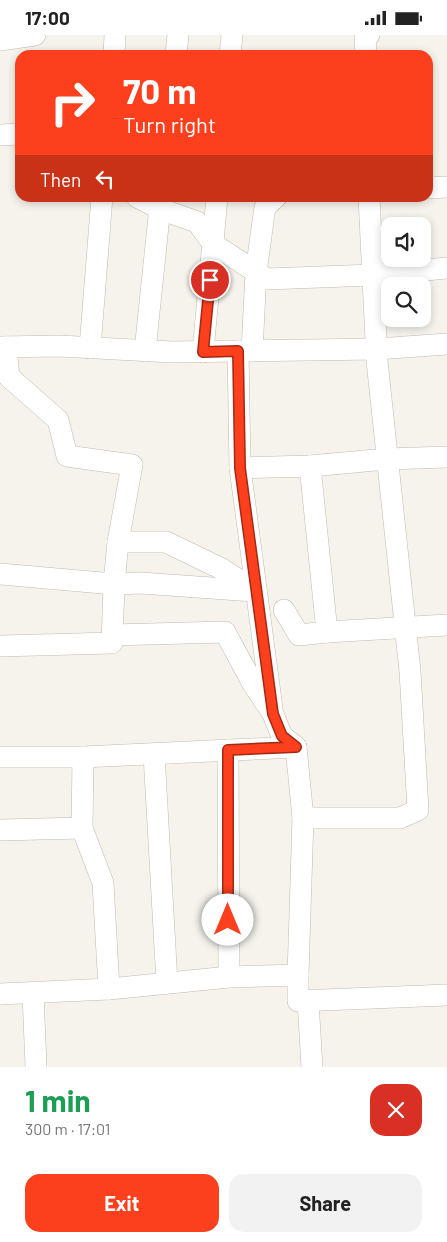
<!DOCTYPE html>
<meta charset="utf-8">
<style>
:root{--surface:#fff;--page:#f2f2f2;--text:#222;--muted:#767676;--accent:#fc3f1d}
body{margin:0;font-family:Barlow,sans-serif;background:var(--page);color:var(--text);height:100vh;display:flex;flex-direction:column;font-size:19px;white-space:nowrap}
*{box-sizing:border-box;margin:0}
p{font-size:16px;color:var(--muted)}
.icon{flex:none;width:28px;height:28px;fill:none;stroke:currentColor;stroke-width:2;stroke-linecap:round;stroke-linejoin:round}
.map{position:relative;height:1032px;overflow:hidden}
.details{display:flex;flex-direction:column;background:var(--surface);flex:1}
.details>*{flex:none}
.guide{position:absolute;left:15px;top:15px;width:418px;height:152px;border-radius:15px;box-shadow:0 2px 8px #0003;background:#fc3f1d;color:#fff;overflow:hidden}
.fabs{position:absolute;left:381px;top:182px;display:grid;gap:10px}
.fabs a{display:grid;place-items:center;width:50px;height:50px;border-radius:10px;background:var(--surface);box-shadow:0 2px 8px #0003;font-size:25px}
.pin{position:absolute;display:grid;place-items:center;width:42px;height:42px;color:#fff;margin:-21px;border:2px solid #fff;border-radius:50%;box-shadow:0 1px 5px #0007}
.me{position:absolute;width:55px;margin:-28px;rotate:0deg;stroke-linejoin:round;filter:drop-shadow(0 0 4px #0008)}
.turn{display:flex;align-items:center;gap:18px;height:105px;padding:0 25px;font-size:22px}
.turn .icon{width:65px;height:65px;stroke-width:2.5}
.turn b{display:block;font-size:35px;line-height:42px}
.then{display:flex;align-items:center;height:48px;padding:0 25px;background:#0003;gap:10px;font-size:19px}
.round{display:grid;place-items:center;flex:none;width:52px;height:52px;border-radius:15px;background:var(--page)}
.summary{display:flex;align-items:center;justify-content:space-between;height:85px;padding:0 25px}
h1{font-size:30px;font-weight:700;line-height:38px;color:#1e9e55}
.primary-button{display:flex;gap:10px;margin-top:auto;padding:10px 25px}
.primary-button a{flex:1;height:58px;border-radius:15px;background:var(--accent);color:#fff;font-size:20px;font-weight:700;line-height:58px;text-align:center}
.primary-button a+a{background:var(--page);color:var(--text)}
.status{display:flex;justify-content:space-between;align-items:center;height:35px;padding:0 25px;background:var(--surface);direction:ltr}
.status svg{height:14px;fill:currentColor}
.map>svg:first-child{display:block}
</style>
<div class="status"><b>17:00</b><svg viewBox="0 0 49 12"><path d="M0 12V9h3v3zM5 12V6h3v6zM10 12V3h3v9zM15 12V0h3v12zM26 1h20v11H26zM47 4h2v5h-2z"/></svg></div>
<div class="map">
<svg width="447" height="1032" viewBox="0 0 447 1032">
<rect width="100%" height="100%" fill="#f6f3ec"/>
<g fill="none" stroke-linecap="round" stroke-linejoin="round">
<g stroke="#c2bbae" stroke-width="22">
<g id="minor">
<polyline points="0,5 35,0"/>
<polyline points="114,20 115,0"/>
<polyline points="176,20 178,0"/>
<polyline points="230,20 232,0"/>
<polyline points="366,20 365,2 369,0"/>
<polyline points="0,100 20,99"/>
<polyline points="428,153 447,152"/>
<polyline points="137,162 160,174 197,187 213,209 267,244 373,240 447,233"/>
<polyline points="0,312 59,311 172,317 377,314 447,309"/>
<polyline points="6,312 9,342 58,385 67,421 132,430 118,507"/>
<polyline points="90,313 102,162"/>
<polyline points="145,316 161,162"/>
<polyline points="238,316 240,433 310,431 327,597 447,590"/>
<polyline points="252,316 256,237 265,172 276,162"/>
<polyline points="203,317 217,162"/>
<polyline points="310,431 387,424 447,422"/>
<polyline points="240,433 272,673"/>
<polyline points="0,539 114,549 141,548 254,556"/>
<polyline points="284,575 299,600 327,597"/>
<polyline points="112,600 225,597 253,649 273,679 282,701 296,712"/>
<polyline points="0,611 112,608 114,549 118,507 166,507 222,534 256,556"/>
<polyline points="228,715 229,942"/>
<polyline points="154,719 167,948"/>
<polyline points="0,722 83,722 296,712 303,783 400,783 418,775 410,636 377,326 369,162"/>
<polyline points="0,795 82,793"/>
<polyline points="298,940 298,966 447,960"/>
<polyline points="109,954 229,942 298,940 303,783"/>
<polyline points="33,958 36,1032"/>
<polyline points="0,959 109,954 103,848 82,793 83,722"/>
<polyline points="308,966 312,1032"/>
</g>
</g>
<use href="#minor" stroke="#fff" stroke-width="21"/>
</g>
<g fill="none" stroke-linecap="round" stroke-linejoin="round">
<g stroke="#a42913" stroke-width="12">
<polyline id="route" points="210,245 203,317 238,316 240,433 273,679 282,701 296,712 228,715 228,885"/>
</g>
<use href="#route" stroke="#fc3f1d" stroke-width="9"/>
</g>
</svg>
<div class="fabs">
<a><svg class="icon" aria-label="sound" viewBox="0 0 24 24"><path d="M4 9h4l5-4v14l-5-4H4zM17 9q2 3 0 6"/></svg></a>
<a><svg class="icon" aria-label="search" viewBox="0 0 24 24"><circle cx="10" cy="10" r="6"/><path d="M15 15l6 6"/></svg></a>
</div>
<div class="pin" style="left:210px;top:245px;background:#d93025"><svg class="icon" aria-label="arrive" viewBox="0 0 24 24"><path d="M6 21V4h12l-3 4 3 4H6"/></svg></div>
<svg class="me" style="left:228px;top:885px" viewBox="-20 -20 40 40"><circle r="19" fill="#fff"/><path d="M0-13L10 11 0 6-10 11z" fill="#fc3f1d"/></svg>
<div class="guide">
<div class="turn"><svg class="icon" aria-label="right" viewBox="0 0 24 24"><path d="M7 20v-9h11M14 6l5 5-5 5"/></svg><div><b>70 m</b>Turn right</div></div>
<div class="then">Then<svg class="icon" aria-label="left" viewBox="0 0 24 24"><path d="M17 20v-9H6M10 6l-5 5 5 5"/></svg></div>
</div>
</div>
<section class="details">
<div class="summary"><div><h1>1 min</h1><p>300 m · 17:01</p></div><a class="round" style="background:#d93025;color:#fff"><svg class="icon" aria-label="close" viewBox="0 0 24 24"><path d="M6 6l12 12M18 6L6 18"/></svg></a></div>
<div class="primary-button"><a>Exit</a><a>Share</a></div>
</section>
